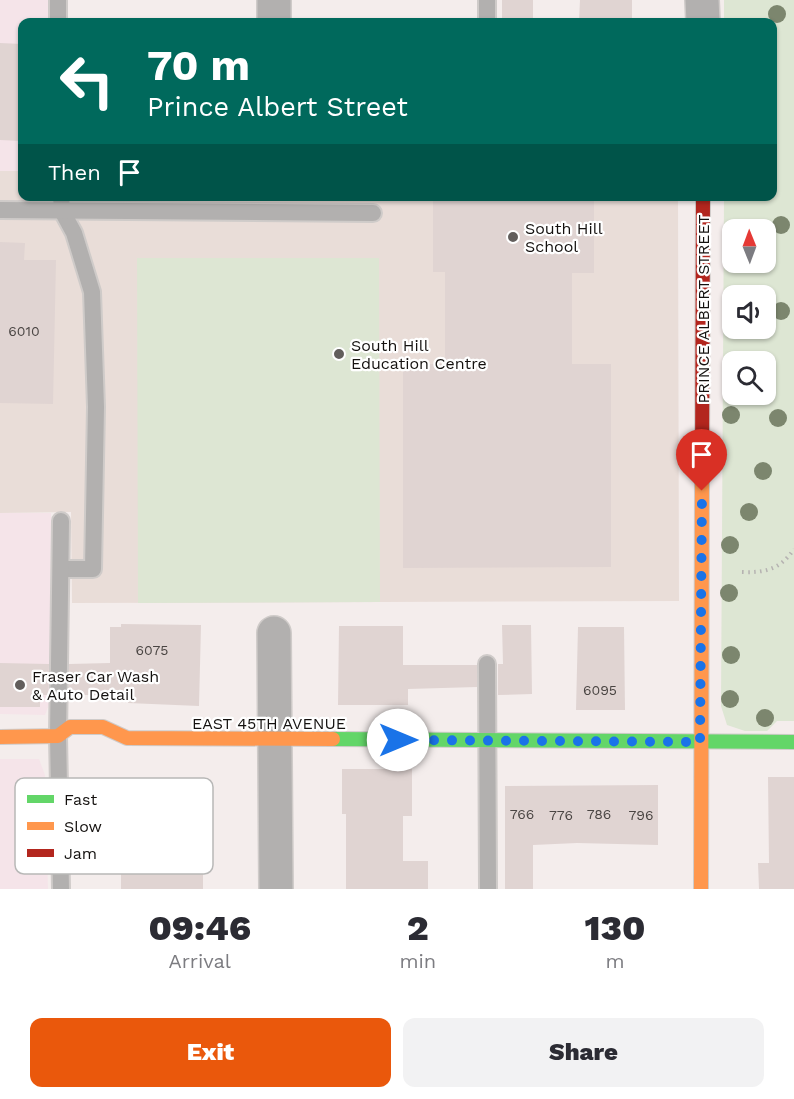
<!DOCTYPE html>
<style>
:root{--surface:#fff;--page:#f2f2f3;--text:#2b2b33;--muted:#7c7c81;--accent:#ea580c}
body{margin:0;font-family:"Work Sans",sans-serif;background:var(--page);color:var(--text);height:100vh;display:flex;flex-direction:column;font-size:22px;white-space:nowrap}
*{box-sizing:border-box;margin:0}
p{font-size:20px;color:var(--muted)}
.icon{flex:none;width:33px;height:33px;fill:none;stroke:currentColor;stroke-width:2;stroke-linecap:round;stroke-linejoin:round}
.map{position:relative;height:889px;overflow:hidden}
.drawer{display:flex;flex-direction:column;background:var(--surface);flex:1}
.drawer>*{flex:none}
.guide{position:absolute;left:18px;top:18px;width:759px;height:183px;border-radius:12px;box-shadow:0 2px 4px #0004;background:#00695c;color:#fff;overflow:hidden}
.needle{width:39px;rotate:359deg}
.controls{position:absolute;left:722px;top:219px;display:grid;gap:12px}
.controls a{display:grid;place-items:center;width:54px;height:54px;border-radius:12px;background:var(--surface);box-shadow:0 2px 4px #0004;font-size:30px}
.pin{position:absolute;display:grid;place-items:center;width:51px;height:51px;color:#fff;margin:-62px -26px;border-radius:50% 50% 50% 0;rotate:-45deg;box-shadow:0 0 6px #0007}
.pin .icon{rotate:45deg}
.me{position:absolute;width:66px;margin:-33px;rotate:90deg;stroke-linejoin:round;filter:drop-shadow(0 0 4px #0008)}
.turn{display:flex;align-items:center;gap:21px;height:126px;padding:0 30px;font-size:27px}
.turn .icon{width:78px;height:78px;stroke-width:2.5}
.turn b{display:block;font-size:42px;line-height:51px}
.then{display:flex;align-items:center;height:57px;padding:0 30px;background:#0003;gap:12px;font-size:22px}
.eta{display:flex;justify-content:space-evenly;align-items:center;height:102px;text-align:center}
.eta b{font-size:36px;font-weight:800;line-height:42px}
.button{display:flex;gap:12px;margin-top:auto;padding:12px 30px}
.button a{flex:1;height:69px;border-radius:12px;background:var(--accent);color:#fff;font-size:24px;font-weight:800;line-height:69px;text-align:center}
.button a+a{background:var(--page);color:var(--text)}
.map>svg:first-child{display:block}
</style>
<div class="map">
<svg width="794" height="889" viewBox="0 0 794 889">
<rect width="100%" height="100%" fill="#f4edec"/>
<g fill="#f5e4e9">
<polygon points="0,0 48,0 48,22 22,22 22,171 0,171"/>
<polygon points="0,513 51,513 49,705 45,715 0,714"/>
<polygon points="0,759 39,759 45,775 48,889 0,889"/>
</g>
<polygon fill="#e9ddd8" points="0,171 22,171 22,196 678,197 679,601 72,603 71,512 0,513"/>
<g fill="#dde6d3" fill-rule="evenodd">
<path d="M 724,0 L 794,0 L 794,721 L 777,721 L 767,731 L 745,731 L 727,725 L 721,706 L 724,197 L 772,196 L 772,22 L 724,22 ZM 732,230 L 765,230 L 765,262 L 732,262 ZM 732,296 L 765,296 L 765,328 L 732,328 ZM 732,362 L 765,362 L 765,394 L 732,394 Z"/>
<polygon points="137,258 379,258 380,602 138,603"/>
</g>
<g fill="#e0d4d2">
<rect x="502" y="0" width="31" height="22"/>
<polygon points="580,0 632,0 632,22 579,22"/>
<polygon points="0,43 22,44 22,141 0,140"/>
<polygon points="433,200 594,201 594,273 572,273 572,364 611,364 611,567 403,568 403,364 445,364 445,272 433,272"/>
<polygon points="0,242 25,243 24,260 56,260 53,404 0,403"/>
<polygon points="121,624 201,625 199,706 128,703 128,695 69,695 69,664 110,663 110,627 121,627"/>
<polygon points="502,625 531,625 532,694 498,695 498,664 503,664"/>
<polygon points="339,626 403,626 403,665 477,665 477,687 408,689 408,705 338,705"/>
<polygon points="578,627 624,627 625,710 576,710"/>
<polygon points="0,663 49,664 48,695 40,695 40,707 0,707"/>
<polygon points="342,769 412,769 412,816 403,816 403,861 428,861 428,889 346,889 346,814 342,814"/>
<polygon points="768,777 794,777 794,889 759,889 758,863 769,863"/>
<polygon points="121,785 194,785 195,817 199,817 199,861 203,861 203,889 121,889"/>
<polygon points="658,785 658,845 577,843 533,845 533,889 505,889 505,786"/>
</g>
<g fill="none" stroke-linecap="round" stroke-linejoin="round">
<g stroke="#cfcbc9" stroke-width="20">
<g id="lane">
<polyline points="58,0 58,22"/>
<polyline points="487,22 487,0"/>
<polyline points="61,196 62,211 74,233 92,292 96,407 93,569 62,569"/>
<polyline points="0,210 373,213"/>
<polyline points="487,664 488,889"/>
<polyline points="61,889 58,736 61,521"/>
</g>
</g>
<g stroke="#cfcbc9" stroke-width="36">
<g id="street">
<polyline points="702,0 703,22"/>
<polyline points="274,22 274,0"/>
<polyline points="274,633 276,889"/>
</g>
</g>
<g stroke="#cfcbc9" stroke-width="16">
<polyline id="fast" points="333,739 794,742"/>
</g>
<g stroke="#cfcbc9" stroke-width="16">
<g id="slow">
<polyline points="0,737 58,736 70,727 103,727 127,738 333,739"/>
<polyline points="701,889 702,472"/>
</g>
</g>
<g stroke="#cfcbc9" stroke-width="16">
<polyline id="jam" points="702,472 703,196"/>
</g>
<path stroke="#b5b2b1" stroke-width="4" stroke-dasharray="1.5 4.5" stroke-linecap="butt" d="M 742,572 C 765,573 781,569 794,549"/>
<use href="#lane" stroke="#b2b0af" stroke-width="16"/>
<use href="#street" stroke="#b2b0af" stroke-width="33"/>
<use href="#fast" stroke="#63d668" stroke-width="14"/>
<use href="#slow" stroke="#ff974d" stroke-width="14"/>
<use href="#jam" stroke="#b3261e" stroke-width="14"/>
</g>
<g fill="#7c866e">
<circle cx="777" cy="14" r="9"/>
<circle cx="781" cy="225" r="9"/>
<circle cx="781" cy="311" r="9"/>
<circle cx="731" cy="415" r="9"/>
<circle cx="778" cy="418" r="9"/>
<circle cx="763" cy="471" r="9"/>
<circle cx="749" cy="512" r="9"/>
<circle cx="730" cy="545" r="9"/>
<circle cx="729" cy="593" r="9"/>
<circle cx="731" cy="655" r="9"/>
<circle cx="730" cy="699" r="9"/>
<circle cx="765" cy="718" r="9"/>
</g>
<g fill="none" stroke-linecap="round" stroke-linejoin="round">
<polyline stroke="#1a73e8" stroke-width="10" stroke-dasharray="0 18" points="398,740 700,742 702,491"/>
</g>
<g fill="#625e5c" stroke="#fff" stroke-width="2">
<circle cx="513" cy="237" r="6"/>
<circle cx="339" cy="354" r="6"/>
<circle cx="20" cy="685" r="6"/>
</g>
<g text-anchor="middle" stroke-width="4.5" stroke-linejoin="round" paint-order="stroke">
<g font-size="14" fill="#4a4543">
<text x="24" y="336">6010</text>
<text x="152" y="655">6075</text>
<text x="600" y="695">6095</text>
<text x="522" y="819">766</text>
<text x="599" y="819">786</text>
<text x="561" y="820">776</text>
<text x="641" y="820">796</text>
</g>
<g font-size="16" fill="#14110f" stroke="#fff" text-anchor="start">
<text x="525" y="234">South Hill<tspan x="525" dy="18">School</tspan></text>
<text x="351" y="351">South Hill<tspan x="351" dy="18">Education Centre</tspan></text>
<text x="32" y="682">Fraser Car Wash<tspan x="32" dy="18">&amp; Auto Detail</tspan></text>
</g>
<g font-size="16" fill="#14110f" stroke="#fff">
<text transform="translate(703 309) rotate(-90)" y="6">PRINCE ALBERT STREET</text>
<text x="269" y="729">EAST 45TH AVENUE</text>
</g>
</g>
<rect x="15" y="778" width="198" height="96" rx="9" fill="#fff" stroke="#b8b8b7" stroke-width="1.5"/>
<rect x="27" y="795" width="27" height="8" fill="#63d668"/>
<rect x="27" y="822" width="27" height="8" fill="#ff974d"/>
<rect x="27" y="849" width="27" height="8" fill="#b3261e"/>
<g font-size="16" fill="#14110f">
<text x="64" y="805">Fast</text>
<text x="64" y="832">Slow</text>
<text x="64" y="859">Jam</text>
</g>
</svg>
<div class="controls">
<a><svg class="needle" viewBox="-14 -14 28 28"><path d="M0-13l5 13h-10z" fill="#e53935"/><path d="M0 13l5-13h-10z" fill="#7c7c81"/></svg></a>
<a><svg class="icon" aria-label="sound" viewBox="0 0 24 24"><path d="M4 9h4l5-4v14l-5-4H4zM17 9q2 3 0 6"/></svg></a>
<a><svg class="icon" aria-label="search" viewBox="0 0 24 24"><circle cx="10" cy="10" r="6"/><path d="M15 15l6 6"/></svg></a>
</div>
<div class="pin" style="left:702px;top:491px;background:#d93025"><svg class="icon" aria-label="arrive" viewBox="0 0 24 24"><path d="M6 21V4h12l-3 4 3 4H6"/></svg></div>
<svg class="me" style="left:398px;top:740px" viewBox="-20 -20 40 40"><circle r="19" fill="#fff"/><path d="M0-13L10 11 0 6-10 11z" fill="#1a73e8"/></svg>
<div class="guide">
<div class="turn"><svg class="icon" aria-label="left" viewBox="0 0 24 24"><path d="M17 20v-9H6M10 6l-5 5 5 5"/></svg><div><b>70 m</b>Prince Albert Street</div></div>
<div class="then">Then<svg class="icon" aria-label="arrive" viewBox="0 0 24 24"><path d="M6 21V4h12l-3 4 3 4H6"/></svg></div>
</div>
</div>
<section class="drawer">
<div class="eta">
<div><b>09:46</b><p>Arrival</p></div>
<div><b>2</b><p>min</p></div>
<div><b>130</b><p>m</p></div>
</div>
<div class="button"><a>Exit</a><a>Share</a></div>
</section>
